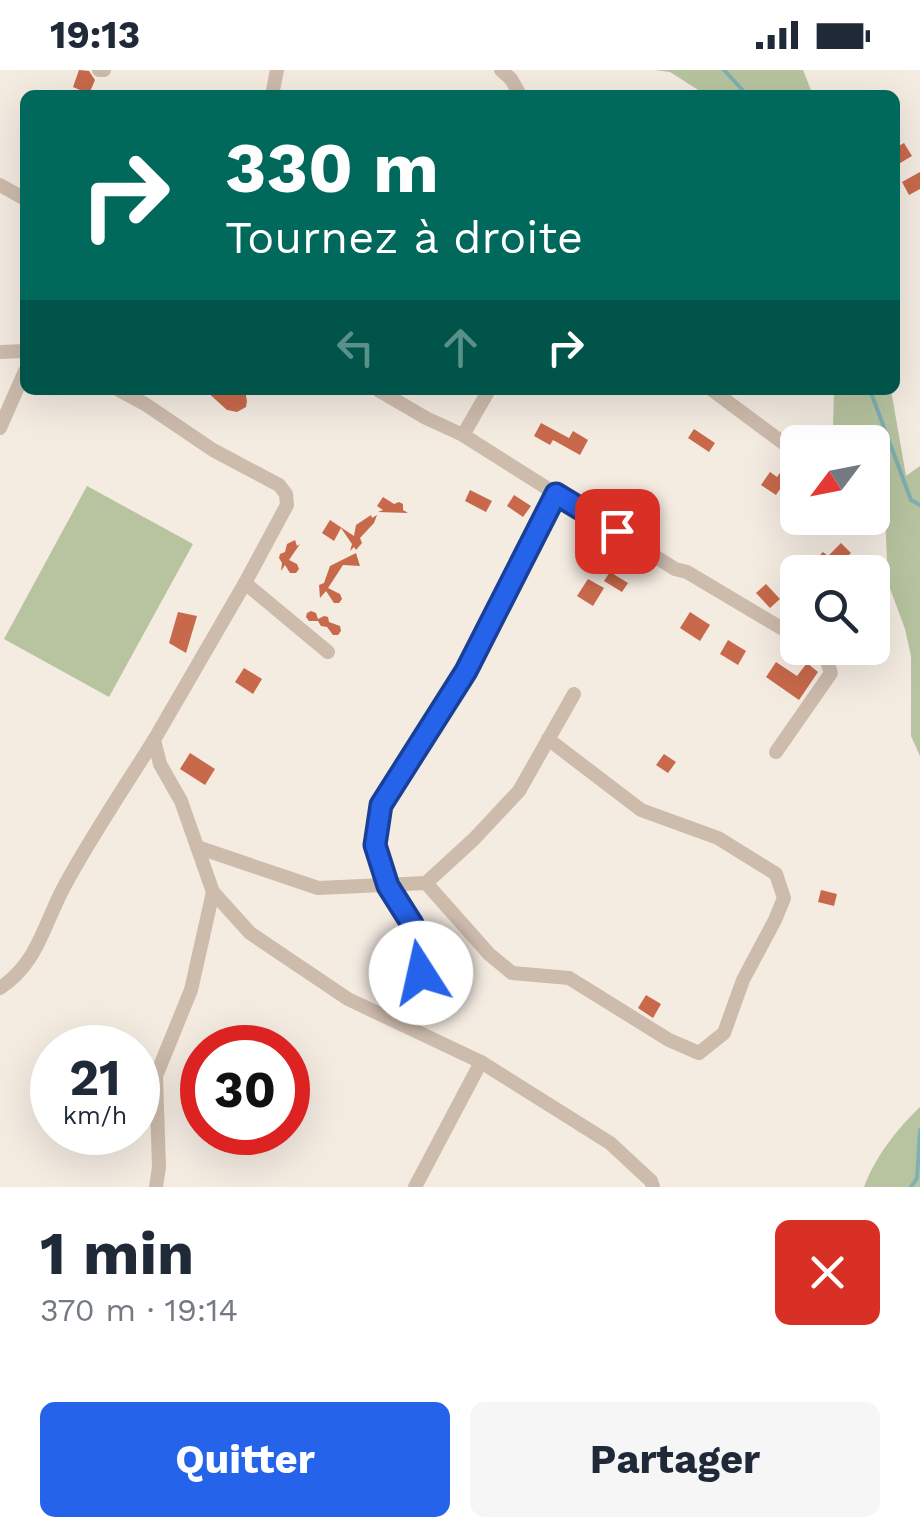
<!DOCTYPE html>
<html lang="fr">
<meta charset="utf-8">
<style>
:root{--surface:#fff;--page:#f6f6f7;--text:#1f2937;--muted:#747a83;--accent:#2563eb}
body{margin:0;font-family:"Work Sans",sans-serif;background:var(--page);color:var(--text);height:100vh;display:flex;flex-direction:column;font-size:38px;white-space:nowrap}
*{box-sizing:border-box;margin:0}
p{font-size:32px;color:var(--muted)}
.icon{flex:none;width:55px;height:55px;fill:none;stroke:currentColor;stroke-width:2;stroke-linecap:round;stroke-linejoin:round}
.map{position:relative;height:1117px;overflow:hidden}
.panel{display:flex;flex-direction:column;background:var(--surface);flex:1}
.panel>*{flex:none}
.top-card{position:absolute;left:20px;top:20px;width:880px;height:305px;border-radius:15px;box-shadow:0 10px 40px #0002;background:#00695c;color:#fff;overflow:hidden}
.needle{width:65px;rotate:238deg}
.buttons{position:absolute;left:780px;top:355px;display:grid;gap:20px}
.buttons a{display:grid;place-items:center;width:110px;height:110px;border-radius:15px;background:var(--surface);box-shadow:0 10px 40px #0002;font-size:50px}
.speed{position:absolute;left:30px;top:955px;display:flex;gap:20px;font-size:50px;font-weight:700;text-align:center}
.speed>*{display:grid;place-content:center;width:130px;height:130px;border-radius:50%;background:var(--surface);box-shadow:0 10px 40px #0002;line-height:1}
.speed small{font-size:25px;font-weight:400}
.speed .limit{border:15px solid #d22;background:#fff;color:#111}
.pin{position:absolute;display:grid;place-items:center;width:85px;height:85px;color:#fff;margin:-42px;border-radius:20px;box-shadow:0 5px 15px #0006}
.me{position:absolute;width:110px;margin:-55px;rotate:350deg;stroke-linejoin:round;filter:drop-shadow(0 0 8px #0008)}
.turn{display:flex;align-items:center;gap:35px;height:210px;padding:0 40px;font-size:45px}
.turn .icon{width:130px;height:130px;stroke-width:2.5}
.turn b{display:block;font-size:70px;line-height:85px}
.lanes{display:flex;align-items:center;height:95px;padding:0 40px;background:#0003;justify-content:center;gap:50px;direction:ltr}
.lanes .off{opacity:.35}
.round{display:grid;place-items:center;flex:none;width:105px;height:105px;border-radius:15px;background:var(--page)}
.headline{display:flex;align-items:center;justify-content:space-between;height:170px;padding:0 40px}
h1{font-size:60px;font-weight:700;line-height:75px}
.primary-button{display:flex;gap:20px;margin-top:auto;padding:20px 40px}
.primary-button a{flex:1;height:115px;border-radius:15px;background:var(--accent);color:#fff;font-size:40px;font-weight:700;line-height:115px;text-align:center}
.primary-button a+a{background:var(--page);color:var(--text)}
.status{display:flex;justify-content:space-between;align-items:center;height:70px;padding:0 50px;background:var(--surface);direction:ltr}
.status svg{height:28px;fill:currentColor}
.map>svg:first-child{display:block}
</style>
<div class="status"><b>19:13</b><svg viewBox="0 0 49 12"><path d="M0 12V9h3v3zM5 12V6h3v6zM10 12V3h3v9zM15 12V0h3v12zM26 1h20v11H26zM47 4h2v5h-2z"/></svg></div>
<div class="map">
<svg width="920" height="1117" viewBox="0 0 920 1117">
<rect width="100%" height="100%" fill="#f4ebe1"/>
<g fill="#b8c4a0">
<polygon points="655,0 803,0 813,25 706,25 670,2"/>
<polygon points="834,320 891,320 906,406 920,396 920,686 911,666 911,586 905,559 888,513 885,445 873,415 872,372 837,372 833,358"/>
<polygon points="87,416 193,474 109,627 4,569"/>
<path d="M 920,1037 L 920,1117 L 864,1117 C 875,1087 897,1059 920,1037 Z"/>
</g>
<g fill="none" stroke-linecap="round" stroke-linejoin="round">
<g stroke="#7fb0b2" stroke-width="4">
<polyline points="724,0 747,25"/>
<polyline points="870,320 911,430 920,435"/>
<polyline points="911,1117 917,1108 920,1060"/>
</g>
</g>
<g fill="#c8694b">
<polygon points="79,0 89,1 95,10 89,24 73,17"/>
<polygon points="904,73 912,86 895,96 895,78"/>
<polygon points="920,102 920,119 909,125 902,112"/>
<polygon points="205,320 245,320 247,331 246,337 237,342 227,340"/>
<polygon points="541,353 569,368 573,361 588,370 580,385 553,370 550,375 534,366"/>
<polygon points="694,359 715,373 709,382 688,368"/>
<polygon points="789,391 797,394 776,425 761,415 770,402 777,407"/>
<polygon points="470,420 492,431 486,442 465,431"/>
<polygon points="514,425 531,436 523,447 507,436"/>
<polygon points="383,427 394,434 399,432 403,434 403,440 408,443 378,442 383,440 377,436"/>
<polygon points="371,445 372,448 377,445 374,453 360,468 362,473 356,480 354,477 350,481 352,474 341,458 334,471 322,463 330,450 354,466 356,455"/>
<polygon points="295,470 297,476 300,474 289,490 297,494 299,499 296,503 290,503 285,495 281,501 282,493 279,488 280,484 285,482 287,474"/>
<polygon points="841,473 851,483 841,492 838,489 826,502 822,502 812,493 823,482 828,486"/>
<polygon points="356,483 360,496 343,495 328,518 340,524 342,529 339,533 334,533 326,521 320,528 319,515 324,513 330,496"/>
<polygon points="610,502 628,513 622,522 604,511"/>
<polygon points="588,509 604,518 593,536 577,526"/>
<polygon points="766,514 780,529 770,538 756,523"/>
<polygon points="311,541 316,543 318,549 324,546 328,547 329,552 340,556 341,561 338,565 333,565 327,557 321,556 318,551 309,551 306,547 307,543"/>
<polygon points="178,542 197,546 186,583 169,573"/>
<polygon points="690,542 710,555 700,571 680,558"/>
<polygon points="728,570 746,581 738,595 720,584"/>
<polygon points="776,592 797,606 807,593 818,602 799,630 766,607"/>
<polygon points="244,598 262,609 253,624 235,612"/>
<polygon points="190,683 215,699 205,715 180,699"/>
<polygon points="664,684 676,692 668,703 656,695"/>
<polygon points="821,820 837,824 834,836 818,832"/>
<polygon points="646,925 661,934 653,948 638,938"/>
</g>
<g fill="none" stroke-linecap="round" stroke-linejoin="round">
<g stroke="#cdbbac" stroke-width="14">
<polyline points="99,0 104,0"/>
<polyline points="501,0 511,9 520,25"/>
<polyline points="272,25 277,0"/>
<polyline points="0,115 25,129"/>
<polyline points="0,282 25,281"/>
<polyline points="119,320 145,334 213,380 279,415 286,424 287,435 245,513 154,670 160,694 181,731 213,822 250,863 348,929 481,992 415,1117"/>
<polyline points="378,320 426,348 463,365 675,499 687,502 798,568"/>
<polyline points="712,320 798,384"/>
<polyline points="0,358 25,301"/>
<polyline points="463,365 489,320"/>
<polyline points="245,513 328,582"/>
<polyline points="776,682 831,603 825,586 812,578"/>
<polyline points="197,777 318,818 426,813 474,769 519,721 574,624"/>
<polyline points="426,813 489,884 512,903 569,908 669,970 699,983 724,963 743,910 775,850 784,828 776,804 718,768 641,740 548,669"/>
<path d="M 0,918 C 39,892 44,853 65,815 C 92,765 124,718 154,670"/>
<polyline points="399,952 421,903 422,876 413,854 388,816 375,775 381,735 466,601 556,424"/>
<polyline points="481,992 610,1073 651,1111 653,1117"/>
<polyline points="156,1117 159,1097 156,1006 191,920 213,822"/>
</g>
</g>
<g fill="none" stroke-linecap="round" stroke-linejoin="round">
<g stroke="#184099" stroke-width="25">
<polyline id="route" points="421,903 422,876 412,854 388,816 375,775 381,735 466,601 556,424 617,461"/>
</g>
<use href="#route" stroke="#2563eb" stroke-width="18"/>
</g>
</svg>
<div class="buttons">
<a><svg class="needle" viewBox="-14 -14 28 28"><path d="M0-13l5 13h-10z" fill="#e53935"/><path d="M0 13l5-13h-10z" fill="#747a83"/></svg></a>
<a><svg class="icon" aria-label="search" viewBox="0 0 24 24"><circle cx="10" cy="10" r="6"/><path d="M15 15l6 6"/></svg></a>
</div>
<div class="speed"><div>21<small>km/h</small></div><div class="limit">30</div></div>
<div class="pin" style="left:617px;top:461px;background:#d93025"><svg class="icon" aria-label="arrive" viewBox="0 0 24 24"><path d="M6 21V4h12l-3 4 3 4H6"/></svg></div>
<svg class="me" style="left:421px;top:903px" viewBox="-20 -20 40 40"><circle r="19" fill="#fff"/><path d="M0-13L10 11 0 6-10 11z" fill="#2563eb"/></svg>
<div class="top-card">
<div class="turn"><svg class="icon" aria-label="right" viewBox="0 0 24 24"><path d="M7 20v-9h11M14 6l5 5-5 5"/></svg><div><b>330 m</b>Tournez à droite</div></div>
<div class="lanes"><svg class="icon off" aria-label="left" viewBox="0 0 24 24"><path d="M17 20v-9H6M10 6l-5 5 5 5"/></svg><svg class="icon off" aria-label="ahead" viewBox="0 0 24 24"><path d="M12 20V5M6 11l6-6 6 6"/></svg><svg class="icon" aria-label="right" viewBox="0 0 24 24"><path d="M7 20v-9h11M14 6l5 5-5 5"/></svg></div>
</div>
</div>
<section class="panel">
<div class="headline"><div><h1>1 min</h1><p>370 m · 19:14</p></div><a class="round" style="background:#d93025;color:#fff"><svg class="icon" aria-label="close" viewBox="0 0 24 24"><path d="M6 6l12 12M18 6L6 18"/></svg></a></div>
<div class="primary-button"><a>Quitter</a><a>Partager</a></div>
</section>
